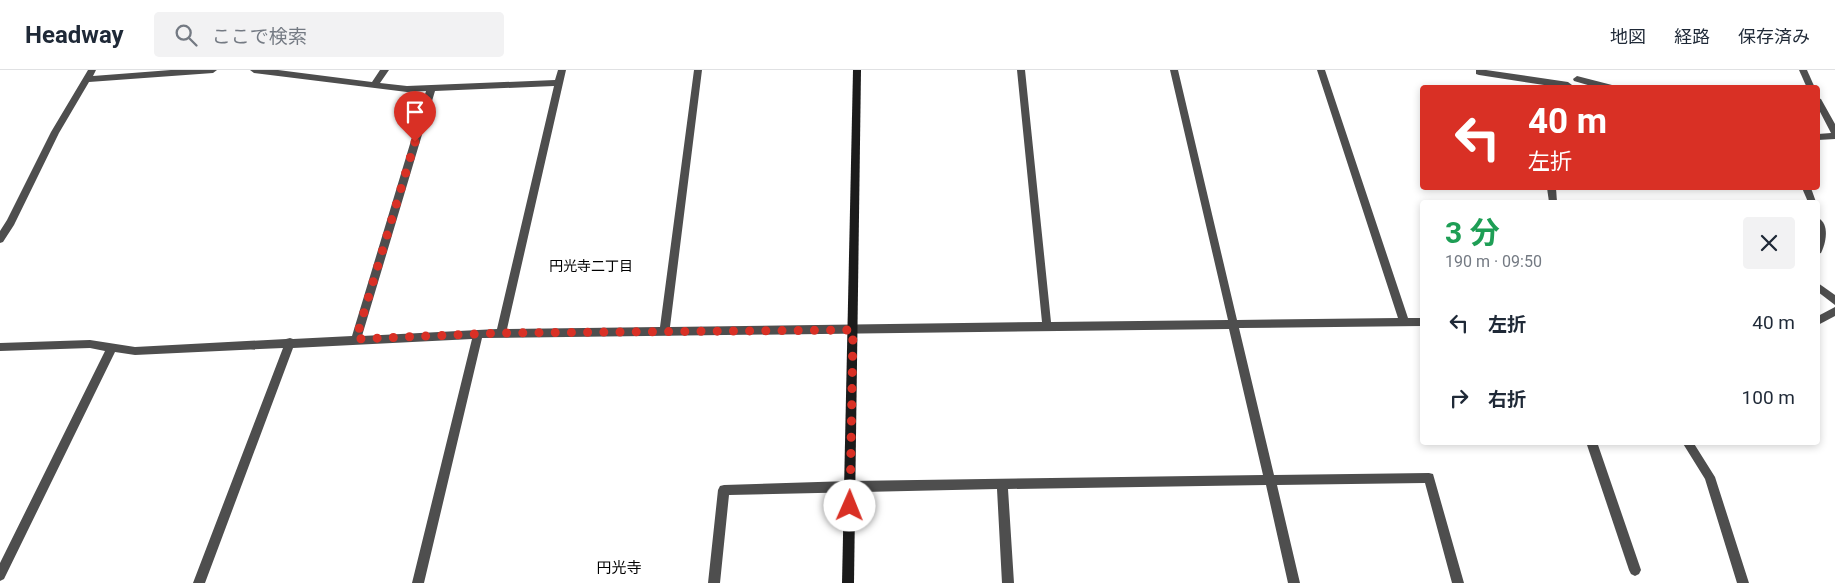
<!DOCTYPE html>
<html lang="ja">
<meta charset="utf-8">
<style>
:root{--surface:#fff;--page:#f2f2f3;--text:#1f2937;--muted:#747a83;--line:#e0e1e3}
body{margin:0;font-family:Roboto,"Noto Sans JP",sans-serif;background:var(--page);color:var(--text);height:100vh;display:flex;flex-direction:column;font-size:19px;white-space:nowrap}
*{box-sizing:border-box;margin:0}
p{font-size:16px;color:var(--muted)}
.icon{flex:none;width:28px;height:28px;fill:none;stroke:currentColor;stroke-width:2;stroke-linecap:round;stroke-linejoin:round}
.map{position:relative;flex:1;overflow:hidden}
.details{position:absolute;left:1420px;top:130px;width:400px;height:245px;display:flex;flex-direction:column;background:var(--surface);border-radius:5px;box-shadow:0 2px 8px #0003}
.details>*{flex:none}
.hud{position:absolute;left:1420px;top:15px;width:400px;height:105px;border-radius:5px;box-shadow:0 2px 8px #0003;background:#d93025;color:#fff;overflow:hidden}
.pin{position:absolute;display:grid;place-items:center;width:42px;height:42px;color:#fff;margin:-51px -21px;border-radius:50% 50% 50% 0;rotate:-45deg;box-shadow:0 0 5px #0007}
.pin .icon{rotate:45deg}
.me{position:absolute;width:55px;margin:-28px;rotate:1deg;stroke-linejoin:round;filter:drop-shadow(0 0 4px #0008)}
.turn{display:flex;align-items:center;gap:18px;height:105px;padding:0 25px;font-size:22px}
.turn .icon{width:65px;height:65px;stroke-width:2.5}
.turn b{display:block;font-size:35px;line-height:42px}
.round{display:grid;place-items:center;flex:none;width:52px;height:52px;border-radius:5px;background:var(--page)}
.head{display:flex;align-items:center;justify-content:space-between;height:85px;padding:0 25px}
h1{font-size:30px;font-weight:700;line-height:38px;color:#1e9e55}
ul{padding:0;list-style:none}
li{display:flex;align-items:center;gap:15px;height:75px;padding:0 25px}
li div{flex:1}
li b{display:block;font-size:19px}
li em{font-style:normal}
header{display:flex;align-items:center;gap:30px;box-sizing:border-box;height:70px;padding:0 25px;background:var(--surface);border-bottom:1px solid var(--line)}
header strong{font-size:24px}
nav{display:flex;gap:28px;margin-inline-start:auto;font-size:18px}
.search{width:350px;height:45px;background:var(--page);display:flex;align-items:center;gap:12px;box-sizing:border-box;padding:0 18px;border-radius:5px;color:var(--muted);font-size:19px}
.map>svg:first-child{display:block}
</style>
<header>
<strong>Headway</strong>
<div class="search"><svg class="icon" aria-label="search" viewBox="0 0 24 24"><circle cx="10" cy="10" r="6"/><path d="M15 15l6 6"/></svg>ここで検索</div>
<nav><a>地図</a><a>経路</a><a>保存済み</a></nav>
</header>
<div class="map">
<svg width="1835" height="513" viewBox="0 0 1835 513">
<rect width="100%" height="100%" fill="#fff"/>
<g fill="none" stroke-linecap="round" stroke-linejoin="round">
<g fill="#4e4e4e" fill-rule="evenodd">
<polygon points="88,0 96,0 93,6 171,0 217,0 213,3 89,12 59,63 14,155 3,172 0,173 0,161 7,150 51,62"/>
<path d="M 250,0 L 278,0 L 372,12 L 380,0 L 389,0 L 380,13 L 407,16 L 555,10 L 558,0 L 566,0 L 507,259 L 660,257 L 694,0 L 702,0 L 670,257 L 1042,252 L 1017,0 L 1025,0 L 1051,252 L 1228,250 L 1170,0 L 1178,0 L 1237,250 L 1398,248 L 1317,0 L 1325,0 L 1408,248 L 1422,248 L 1422,256 L 1239,258 L 1274,405 L 1429,403 L 1433,404 L 1464,513 L 1452,513 L 1425,413 L 1277,415 L 1300,513 L 1288,513 L 1266,415 L 1008,419 L 1014,513 L 1002,513 L 997,419 L 729,425 L 720,513 L 708,513 L 718,420 L 720,416 L 724,415 L 850,411 L 1263,405 L 1229,259 L 482,268 L 424,513 L 412,513 L 472,269 L 293,278 L 205,513 L 193,513 L 283,278 L 135,285 L 115,282 L 4,509 L 0,511 L 0,493 L 105,281 L 90,278 L 0,281 L 0,273 L 90,270 L 135,277 L 286,269 L 290,268 L 293,269 L 352,266 L 426,21 L 407,22 L 254,3 ZM 554,16 L 497,259 L 362,266 L 435,21 Z"/>
<polygon points="1476,0 1486,0 1568,12 1572,15 1571,17 1564,18 1479,5 1476,4"/>
<polygon points="1799,0 1807,0 1815,18 1807,18"/>
<polygon points="1577,6 1612,15 1616,18 1598,18 1574,11 1573,9"/>
<polygon points="1818,28 1821,29 1835,54 1835,69 1818,70 1818,64 1831,63 1818,38"/>
<polygon points="1547,118 1556,118 1557,132 1549,132"/>
<polygon points="1802,118 1811,118 1816,132 1808,132"/>
<path d="M 1818,148 C 1830,154 1826,173 1821,183 L 1818,184 Z"/>
<polygon points="1818,213 1835,225 1835,235 1818,222"/>
<polygon points="1835,237 1835,246 1818,255 1818,246"/>
<polygon points="1586,372 1597,372 1641,500 1639,504 1635,506 1631,504 1629,500"/>
<polygon points="1682,372 1693,372 1715,407 1749,513 1737,513 1705,409"/>
</g>
<polygon fill="#1b1b1b" fill-rule="evenodd" points="853,0 861,0 854,513 842,513"/>
</g>
<g fill="none" stroke-linecap="round" stroke-linejoin="round">
<polyline stroke="#d93025" stroke-width="9" stroke-dasharray="0 16.2" points="415,72 356,269 501,263 853,260 850,436"/>
</g>
<g text-anchor="middle" stroke-width="5" stroke-linejoin="round" paint-order="stroke">
<g font-size="14" fill="#000" stroke="#fff">
<text x="591" y="201">円光寺二丁目</text>
</g>
<g font-size="15" fill="#000" stroke="#fff">
<text x="619" y="503">円光寺</text>
</g>
</g>
</svg>
<div class="pin" style="left:415px;top:72px;background:#d93025"><svg class="icon" aria-label="arrive" viewBox="0 0 24 24"><path d="M6 21V4h12l-3 4 3 4H6"/></svg></div>
<svg class="me" style="left:850px;top:436px" viewBox="-20 -20 40 40"><circle r="19" fill="#fff"/><path d="M0-13L10 11 0 6-10 11z" fill="#d93025"/></svg>
<div class="hud">
<div class="turn"><svg class="icon" aria-label="left" viewBox="0 0 24 24"><path d="M17 20v-9H6M10 6l-5 5 5 5"/></svg><div><b>40 m</b>左折</div></div>
</div>
<section class="details">
<div class="head"><div><h1>3 分</h1><p>190 m · 09:50</p></div><a class="round"><svg class="icon" aria-label="close" viewBox="0 0 24 24"><path d="M6 6l12 12M18 6L6 18"/></svg></a></div>
<ul>
<li><svg class="icon" aria-label="left" viewBox="0 0 24 24"><path d="M17 20v-9H6M10 6l-5 5 5 5"/></svg><div><b>左折</b></div><em>40 m</em></li>
<li><svg class="icon" aria-label="right" viewBox="0 0 24 24"><path d="M7 20v-9h11M14 6l5 5-5 5"/></svg><div><b>右折</b></div><em>100 m</em></li>
</ul>
</section>
</div>
